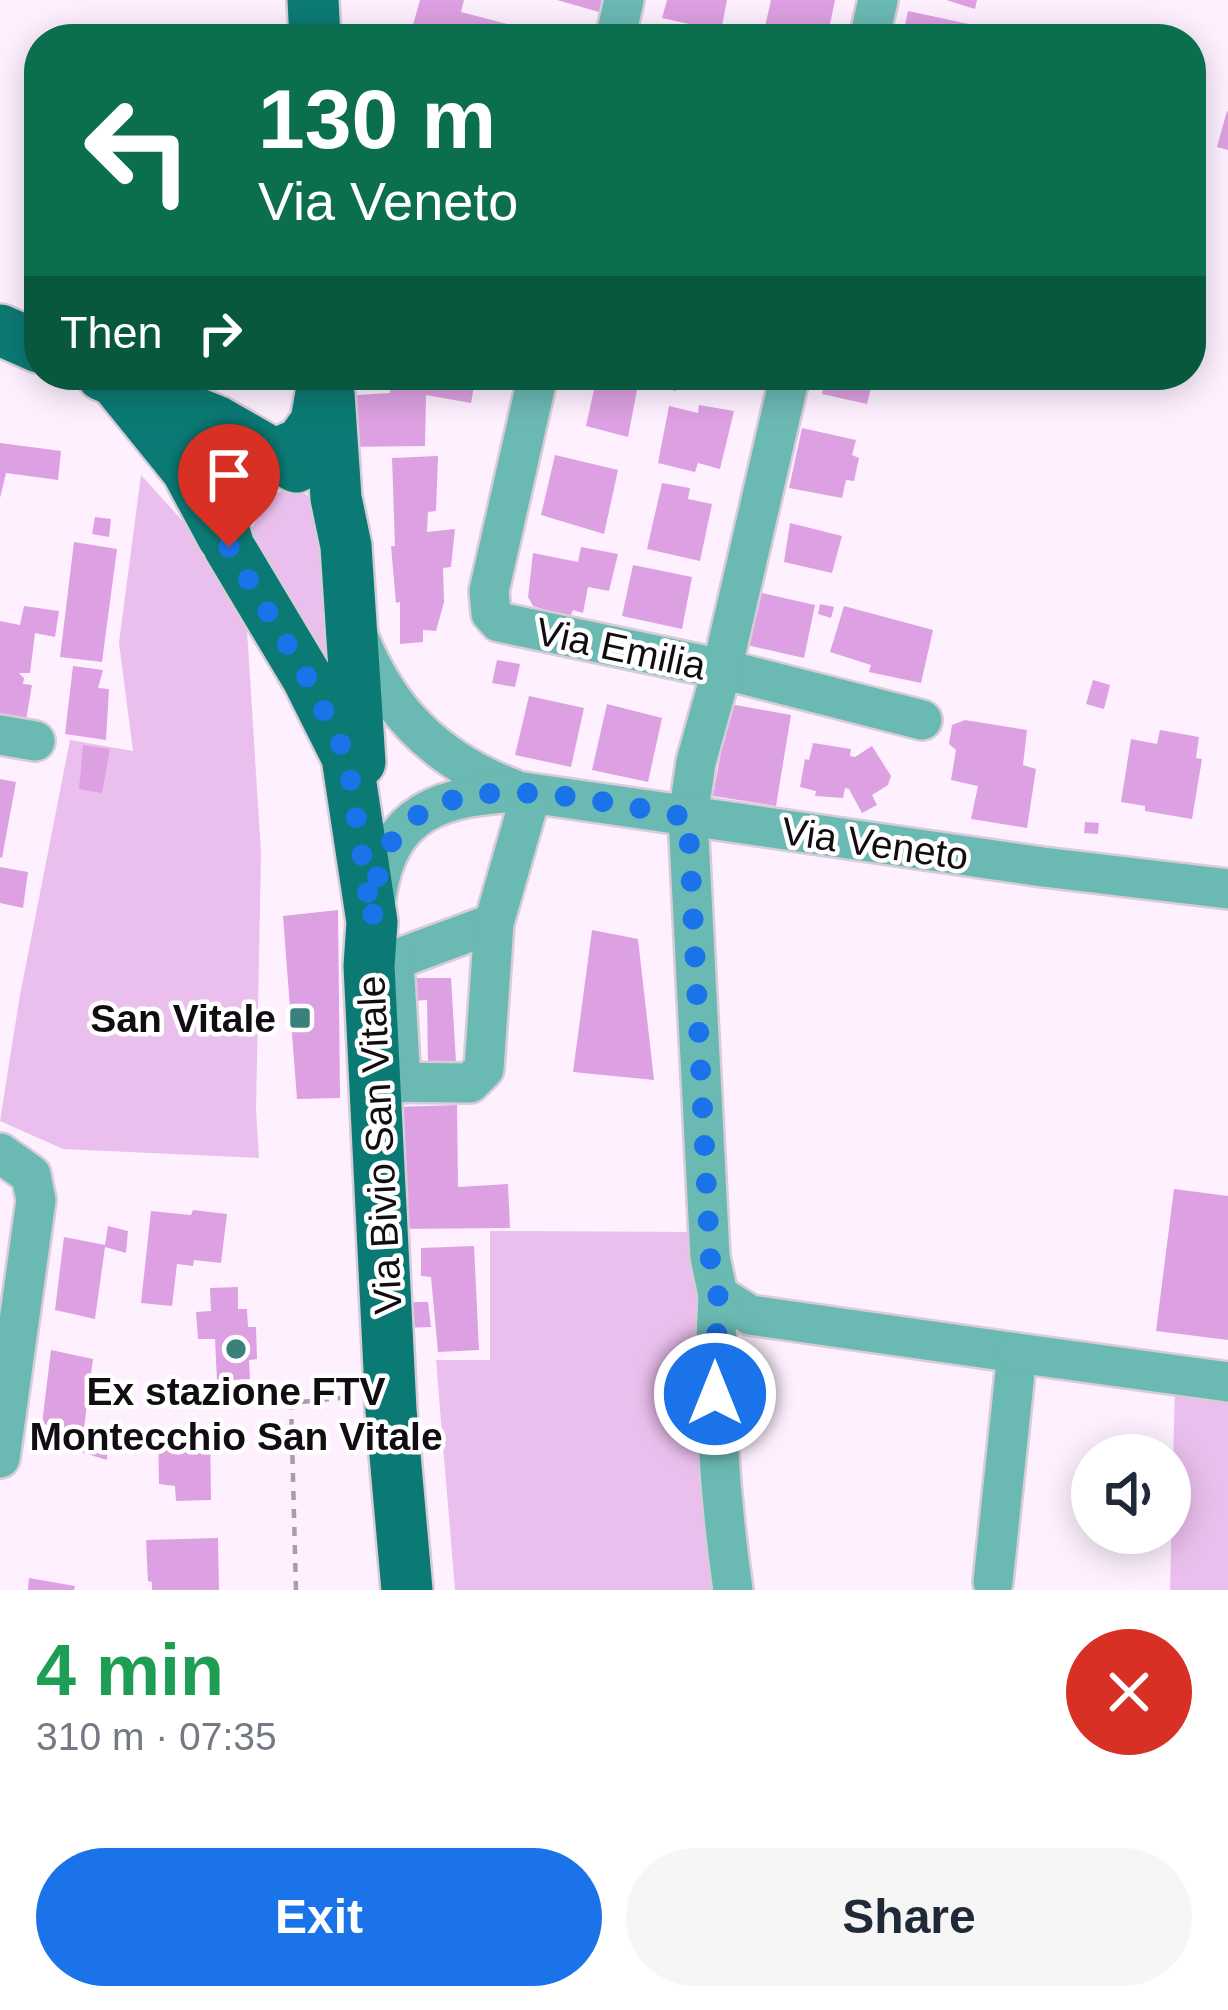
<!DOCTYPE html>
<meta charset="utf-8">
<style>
:root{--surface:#fff;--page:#f6f6f7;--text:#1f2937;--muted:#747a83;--accent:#1a73e8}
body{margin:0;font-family:Helvetica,sans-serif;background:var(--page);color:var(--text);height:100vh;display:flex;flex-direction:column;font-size:45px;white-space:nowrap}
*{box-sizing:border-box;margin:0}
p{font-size:39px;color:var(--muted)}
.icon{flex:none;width:66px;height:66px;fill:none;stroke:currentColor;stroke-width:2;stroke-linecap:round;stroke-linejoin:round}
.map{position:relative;height:1590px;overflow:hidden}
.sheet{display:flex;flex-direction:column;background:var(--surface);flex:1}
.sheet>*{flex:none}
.hud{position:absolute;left:24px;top:24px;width:1182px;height:366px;border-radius:48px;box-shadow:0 6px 30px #0003;background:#0b6e4f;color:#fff;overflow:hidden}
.controls{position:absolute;left:1071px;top:1434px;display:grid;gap:24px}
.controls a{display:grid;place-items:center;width:120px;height:120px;border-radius:50%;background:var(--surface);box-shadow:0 6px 30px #0003;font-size:60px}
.pin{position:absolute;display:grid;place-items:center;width:102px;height:102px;color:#fff;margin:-123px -51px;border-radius:50% 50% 50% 0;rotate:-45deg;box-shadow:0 0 12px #0007}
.pin .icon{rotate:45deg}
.me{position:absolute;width:132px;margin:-66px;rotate:0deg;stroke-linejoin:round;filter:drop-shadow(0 0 9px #0008)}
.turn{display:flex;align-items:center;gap:42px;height:252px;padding:0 36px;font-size:54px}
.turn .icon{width:156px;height:156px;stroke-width:2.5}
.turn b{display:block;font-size:84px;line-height:102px}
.then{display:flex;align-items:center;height:114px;padding:0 36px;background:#0003;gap:24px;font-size:45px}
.round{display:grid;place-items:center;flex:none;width:126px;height:126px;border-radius:63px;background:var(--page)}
.summary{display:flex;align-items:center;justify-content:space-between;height:204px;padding:0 36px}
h1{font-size:72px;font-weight:700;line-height:90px;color:#1e9e55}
.cta{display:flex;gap:24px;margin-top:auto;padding:24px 36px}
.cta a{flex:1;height:138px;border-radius:72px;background:var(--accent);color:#fff;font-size:48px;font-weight:700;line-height:138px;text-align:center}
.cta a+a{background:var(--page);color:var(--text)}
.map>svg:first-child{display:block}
</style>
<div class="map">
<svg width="1228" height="1590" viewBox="0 0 1228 1590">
<rect width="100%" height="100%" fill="#fef0ff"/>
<g fill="#eabfed">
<polygon points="141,475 227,570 246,614 261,853 256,1110 259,1158 63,1149 0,1121 20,995 70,740 133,751 119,643"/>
<polygon points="286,490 306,494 322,514 344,716 251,541 252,528 270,495"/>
<polygon points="490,1231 698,1232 697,1329 720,1590 455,1590 436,1360 490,1360"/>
<polygon points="1175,1384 1228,1391 1228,1590 1170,1590"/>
</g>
<g fill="#dda0e2">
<polygon points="420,0 464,0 461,12 564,39 409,39"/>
<polygon points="557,0 602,0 599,12"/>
<polygon points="667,0 727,0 721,31 662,18"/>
<polygon points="771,0 835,0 827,39 799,39 764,31"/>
<polygon points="946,0 977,0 975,9"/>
<polygon points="908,11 969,24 965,39 902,39"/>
<polygon points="1227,111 1228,112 1228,150 1217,147"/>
<polygon points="390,375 476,375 471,403 426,395 425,446 344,447 342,396 390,393"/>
<polygon points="658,375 681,375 676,391 655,387"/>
<polygon points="825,375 874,375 867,404 822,394"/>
<polygon points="596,380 637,390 628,437 586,426"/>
<polygon points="699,405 734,411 720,469 698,463 695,472 658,463 669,406 698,413"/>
<polygon points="802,428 856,440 852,455 859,458 854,481 846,480 842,498 789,488"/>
<polygon points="0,443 61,451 58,480 6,473 0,498"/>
<polygon points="555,455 618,470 604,534 541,515"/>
<polygon points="438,456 436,511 428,512 427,532 455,529 451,567 443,568 444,602 436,631 423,630 423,642 400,644 400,602 396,603 391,546 395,546 392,458"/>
<polygon points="662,483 690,488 688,499 712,504 700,561 647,549"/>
<polygon points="95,517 111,519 109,537 92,534"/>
<polygon points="790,523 842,536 832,573 784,562"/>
<polygon points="74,542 117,549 102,662 60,657"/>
<polygon points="581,547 618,554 609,591 588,587 583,613 573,610 570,618 533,606 528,597 533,553 578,562"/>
<polygon points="633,565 692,577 682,629 622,616"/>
<polygon points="758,592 815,605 804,658 747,645"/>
<polygon points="820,604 834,607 831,618 818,614"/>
<polygon points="24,606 59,611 55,637 35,633 30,673 19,673 24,678 23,684 32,685 25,726 0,726 0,621 20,625"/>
<polygon points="844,606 933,630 921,683 869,672 871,665 830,652"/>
<polygon points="497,660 520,664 515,687 492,683"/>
<polygon points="73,666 103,670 98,688 109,689 106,740 65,734"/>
<polygon points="1093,680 1110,685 1104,709 1086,704"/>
<polygon points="529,696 584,708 571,767 515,755"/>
<polygon points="607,704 662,718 648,782 592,770"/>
<polygon points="730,704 791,715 776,806 713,796"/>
<polygon points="965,720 1027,730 1023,765 1036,769 1027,828 971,819 978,786 951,780 956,750 949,744 952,725"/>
<polygon points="1160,730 1199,737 1196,758 1202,759 1192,819 1145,811 1145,806 1121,802 1131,739 1157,744"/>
<polygon points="813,743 851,749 850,756 855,757 872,746 891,776 888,785 872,795 877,805 862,813 849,789 845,788 843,798 815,796 816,791 800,787 805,759 809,760"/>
<polygon points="83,745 110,749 102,793 79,789"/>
<polygon points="0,779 16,782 2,858 0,857"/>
<polygon points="1085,822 1099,823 1098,834 1084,833"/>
<polygon points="0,867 28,872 23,908 0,903"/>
<polygon points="338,910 340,1098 297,1099 283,916"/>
<polygon points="592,930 638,939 654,1080 573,1072"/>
<polygon points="413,978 451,978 456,1062 428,1064 427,1000 413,1001"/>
<polygon points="457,1105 458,1187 508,1184 510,1228 396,1229 393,1107"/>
<polygon points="1174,1189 1228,1196 1228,1340 1156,1331"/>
<polygon points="193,1210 227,1214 221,1263 194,1260 193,1266 177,1264 172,1306 141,1303 151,1211 191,1215"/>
<polygon points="108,1226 128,1231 126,1253 105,1247 95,1319 55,1310 64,1237 105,1245"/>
<polygon points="474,1246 479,1350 438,1352 431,1277 421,1276 421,1248"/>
<polygon points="238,1287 238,1309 247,1309 248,1327 256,1327 257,1359 249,1360 250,1379 217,1381 215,1339 198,1339 196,1312 211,1311 210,1288"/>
<polygon points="401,1302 428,1302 431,1327 401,1328"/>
<polygon points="51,1350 93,1359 84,1428 108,1434 107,1460 74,1450 79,1431 42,1424"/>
<polygon points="210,1429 211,1500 176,1501 175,1486 159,1484 158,1430"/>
<polygon points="218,1538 219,1590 152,1590 152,1582 148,1581 146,1540"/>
<polygon points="29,1578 75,1586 74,1590 28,1590"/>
</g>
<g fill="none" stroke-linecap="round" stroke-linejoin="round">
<g stroke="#d8ccd9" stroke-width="44">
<g id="minor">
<polyline points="615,39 624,0"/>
<polyline points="869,39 878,0"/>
<polyline points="538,375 489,591 491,613 499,622 722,669 922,720"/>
<polyline points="790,375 722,669 696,762 688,817 710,1257 718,1295 750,1315 1017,1353 993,1582"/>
<path d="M 359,638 C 388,712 438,761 513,789"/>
<polyline points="0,735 35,741"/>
<path d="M 376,898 C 388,809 443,795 523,792 L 1043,867 L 1228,889"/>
<polyline points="394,960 494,923"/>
<polyline points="379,963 394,960 401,1083"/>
<polyline points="377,1082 470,1083 484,1069 494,923 531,794"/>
<polyline points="0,1153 31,1175 36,1200 0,1458"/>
<path d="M 718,1295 C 712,1395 719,1491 733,1590"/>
<polyline points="1017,1353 1228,1382"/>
</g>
</g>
<g stroke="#d8ccd9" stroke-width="56">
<g id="major">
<polyline points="313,0 315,39"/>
<polyline points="0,330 39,347"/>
<polyline points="102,375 218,422 296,467"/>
<polyline points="324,375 316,422 301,443 251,465 225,491 218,510 229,547 308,679 347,757 372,922 369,966 391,1410 407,1590"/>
<polyline points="119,386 187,470 223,537"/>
<polyline points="329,394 336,498 346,546 360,762"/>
</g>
</g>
<polyline stroke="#a89ea9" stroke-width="4.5" stroke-dasharray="9 9" stroke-linecap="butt" points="296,1590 291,1403 341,1398"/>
<use href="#minor" stroke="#6bb9b3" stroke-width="39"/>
<use href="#major" stroke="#0c7a74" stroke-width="51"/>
</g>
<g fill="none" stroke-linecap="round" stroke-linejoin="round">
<path stroke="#1a73e8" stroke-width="21" stroke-dasharray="0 37.8" d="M 229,547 L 308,679 L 347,757 L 372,922 C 375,901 375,877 383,858 C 427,752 603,804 688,817 L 710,1257 L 718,1295 L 715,1394"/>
</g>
<g fill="#3a817c" stroke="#fff" stroke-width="4.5">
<rect x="288" y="1006" width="24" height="24" rx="6"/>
<circle cx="236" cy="1349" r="12"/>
</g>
<g text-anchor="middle" stroke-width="9" stroke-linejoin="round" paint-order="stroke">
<g font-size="39" fill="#120d12" stroke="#fff">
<text transform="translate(621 648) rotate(12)" y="14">Via Emilia</text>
<text transform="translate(875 843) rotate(8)" y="14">Via Veneto</text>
<text transform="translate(379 1145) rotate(-93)" y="14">Via Bivio San Vitale</text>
</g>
<g font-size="39" font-weight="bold" fill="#120d12" stroke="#fff" text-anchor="end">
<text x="276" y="1032">San Vitale</text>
<text x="236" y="1405" text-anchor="middle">Ex stazione FTV<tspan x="236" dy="45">Montecchio San Vitale</tspan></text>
</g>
</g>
</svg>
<div class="controls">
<a><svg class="icon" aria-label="sound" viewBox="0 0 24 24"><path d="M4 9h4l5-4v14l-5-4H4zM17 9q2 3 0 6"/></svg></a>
</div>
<div class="pin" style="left:229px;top:547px;background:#d93025"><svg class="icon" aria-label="arrive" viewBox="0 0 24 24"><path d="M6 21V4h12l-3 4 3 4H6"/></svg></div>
<svg class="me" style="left:715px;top:1394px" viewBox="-20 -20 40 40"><circle r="17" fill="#1a73e8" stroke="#fff" stroke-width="3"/><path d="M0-11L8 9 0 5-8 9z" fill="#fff"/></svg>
<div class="hud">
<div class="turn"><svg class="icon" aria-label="left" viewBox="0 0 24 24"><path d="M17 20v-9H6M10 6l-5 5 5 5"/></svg><div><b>130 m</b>Via Veneto</div></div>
<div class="then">Then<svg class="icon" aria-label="right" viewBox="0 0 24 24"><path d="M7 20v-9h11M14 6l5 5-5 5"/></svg></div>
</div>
</div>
<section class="sheet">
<div class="summary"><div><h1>4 min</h1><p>310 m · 07:35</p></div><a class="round" style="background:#d93025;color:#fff"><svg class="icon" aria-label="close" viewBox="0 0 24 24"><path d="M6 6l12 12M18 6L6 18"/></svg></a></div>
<div class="cta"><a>Exit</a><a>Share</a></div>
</section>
